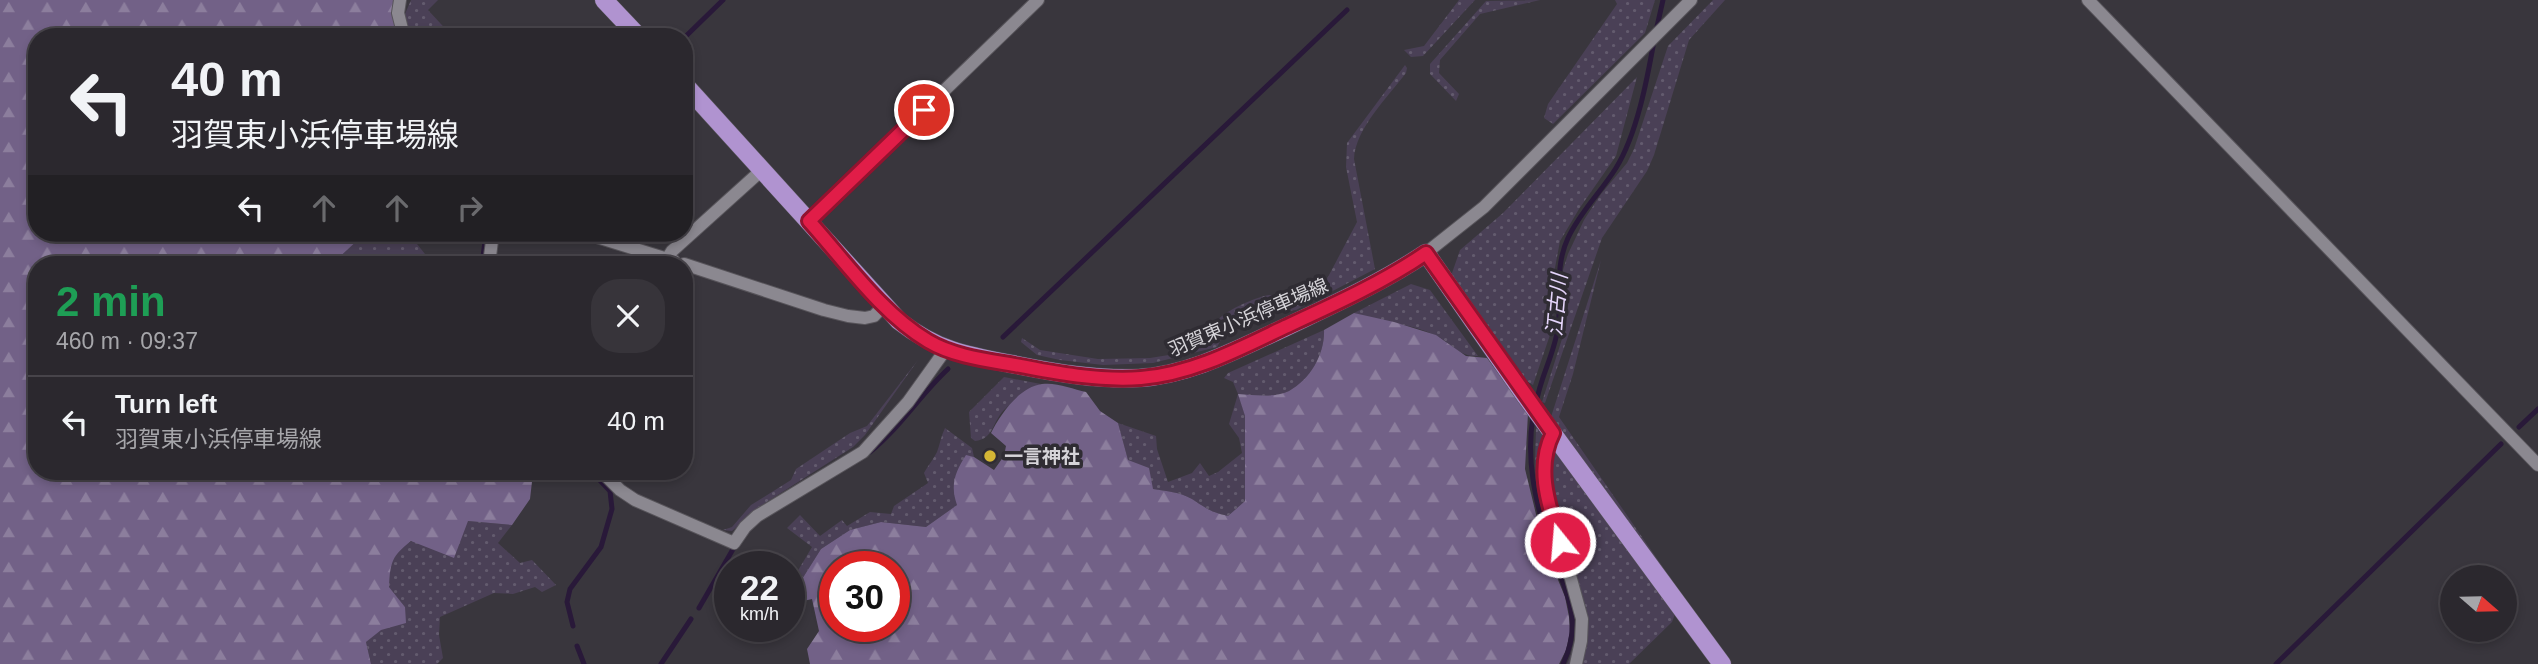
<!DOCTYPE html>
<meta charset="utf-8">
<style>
:root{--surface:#2b282e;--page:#37343a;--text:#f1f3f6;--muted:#a6a6aa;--line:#47444a}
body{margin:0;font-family:Arial,"Noto Sans JP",sans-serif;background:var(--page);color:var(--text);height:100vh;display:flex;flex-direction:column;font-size:26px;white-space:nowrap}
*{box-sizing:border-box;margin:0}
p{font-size:23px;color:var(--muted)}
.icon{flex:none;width:38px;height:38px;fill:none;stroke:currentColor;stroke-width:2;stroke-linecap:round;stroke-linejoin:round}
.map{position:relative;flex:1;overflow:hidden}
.drawer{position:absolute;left:28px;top:256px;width:665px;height:224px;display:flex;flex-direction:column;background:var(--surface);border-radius:28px;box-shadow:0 4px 10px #0003,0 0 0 2px var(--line)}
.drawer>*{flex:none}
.top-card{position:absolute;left:28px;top:28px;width:665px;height:214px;border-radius:28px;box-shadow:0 4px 10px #0003,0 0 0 2px var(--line);background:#2b282e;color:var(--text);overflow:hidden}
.needle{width:46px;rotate:110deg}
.fabs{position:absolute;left:2440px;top:565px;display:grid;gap:14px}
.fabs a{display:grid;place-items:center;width:77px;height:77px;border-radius:50%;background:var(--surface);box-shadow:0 4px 10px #0003,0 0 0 2px var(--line);font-size:35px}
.speed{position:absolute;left:714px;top:551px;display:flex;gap:14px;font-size:35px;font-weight:700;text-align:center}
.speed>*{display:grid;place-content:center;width:91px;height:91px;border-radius:50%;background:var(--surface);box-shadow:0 4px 10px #0003,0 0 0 2px var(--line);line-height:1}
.speed small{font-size:18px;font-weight:400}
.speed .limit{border:10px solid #d22;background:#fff;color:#111}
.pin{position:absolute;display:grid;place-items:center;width:60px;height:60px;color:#fff;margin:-30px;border:4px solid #fff;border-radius:50%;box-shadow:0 2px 7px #0007}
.me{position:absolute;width:77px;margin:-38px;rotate:343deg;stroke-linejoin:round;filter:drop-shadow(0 0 5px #0008)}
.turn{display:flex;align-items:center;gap:24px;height:147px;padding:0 28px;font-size:32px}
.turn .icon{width:91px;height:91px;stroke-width:2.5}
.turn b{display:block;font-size:49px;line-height:60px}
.lanes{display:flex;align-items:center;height:66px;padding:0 28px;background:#0003;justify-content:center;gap:35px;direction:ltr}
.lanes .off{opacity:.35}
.round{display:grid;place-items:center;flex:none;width:74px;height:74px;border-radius:28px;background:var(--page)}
.head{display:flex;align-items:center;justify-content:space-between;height:119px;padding:0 28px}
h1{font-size:42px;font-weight:800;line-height:52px;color:#1e9e55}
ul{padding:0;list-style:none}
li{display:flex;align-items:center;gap:21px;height:91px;padding:0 28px;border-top:2px solid var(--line)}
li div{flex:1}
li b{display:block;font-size:26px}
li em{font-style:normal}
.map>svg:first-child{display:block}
</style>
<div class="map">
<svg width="2538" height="664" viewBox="0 0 2538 664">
<defs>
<pattern id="grass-dots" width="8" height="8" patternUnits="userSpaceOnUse" patternTransform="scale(1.75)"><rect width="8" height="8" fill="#4a4056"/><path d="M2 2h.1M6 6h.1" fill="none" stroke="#635b6e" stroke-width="1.8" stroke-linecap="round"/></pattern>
<pattern id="forest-firs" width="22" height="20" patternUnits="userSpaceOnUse" patternTransform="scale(1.75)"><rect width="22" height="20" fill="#726187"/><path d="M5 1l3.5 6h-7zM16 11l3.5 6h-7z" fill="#8c7e9d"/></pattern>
</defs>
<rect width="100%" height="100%" fill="#39363d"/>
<g fill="url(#grass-dots)">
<polygon points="411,0 438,0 428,10 453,37 410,37 405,14"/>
<polygon points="1459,0 1475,0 1423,56 1411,57 1404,50 1424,46"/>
<polygon points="1540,0 1480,14 1440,60 1439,73 1459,94 1456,101 1430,74 1430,64 1486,1"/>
<polygon points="1615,0 1655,0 1645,33 1553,124 1544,118 1548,104 1617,4"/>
<polygon points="1713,0 1725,0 1689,40 1654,155 1647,171 1602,238 1545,403 1542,402 1562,339 1564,322 1563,270 1568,254 1584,220 1601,194 1627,163 1634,149 1668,46"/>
<path d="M 1405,65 L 1407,68 L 1406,73 C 1388,97 1355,129 1354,159 L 1375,269 L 1296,310 L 1270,313 L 1232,328 L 1223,336 L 1217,347 L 1153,363 L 1103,365 L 1060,360 L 1037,355 L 1021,342 L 1022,338 L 1040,350 L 1098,359 L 1150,358 L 1175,354 L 1206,345 C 1209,338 1211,330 1214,324 C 1222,312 1255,297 1269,295 C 1286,294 1303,301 1319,294 L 1357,222 L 1346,167 L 1347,143 Z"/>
<polygon points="1637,77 1616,156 1579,209 1560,241 1554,273 1553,326 1533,385 1525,380 1451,276 1460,250 1503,213"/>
<polygon points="394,233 416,233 417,244 433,264 332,264 360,238"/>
<polygon points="1601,260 1573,374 1559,417 1687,602 1551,417"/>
<path d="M 1411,284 L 1430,290 L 1478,356 C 1458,357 1452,343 1435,335 C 1409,323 1381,322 1354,313 Z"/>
<path d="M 1324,330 C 1325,353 1311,379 1289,391 C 1276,398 1254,395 1239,395 L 1245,416 L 1245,501 L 1228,516 C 1210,512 1206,508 1192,499 C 1180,492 1166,491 1152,489 L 1128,460 L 1118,423 L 1156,436 L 1157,449 L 1168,482 L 1192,473 L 1200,463 L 1209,476 L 1218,472 L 1242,453 L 1239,438 L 1229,424 L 1238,394 L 1233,382 L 1224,378 L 1228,373 Z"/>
<polygon points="918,360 865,435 853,447 759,507 732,531 723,530 732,527 751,505 791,480 796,469 850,433 867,426"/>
<path d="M 1004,377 L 1041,384 C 1027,391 1015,399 1004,410 C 992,422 994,439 975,441 L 971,438 L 969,412 Z"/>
<path d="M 1536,423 L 1544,434 L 1541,444 L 1578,618 L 1572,664 L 1567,664 C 1587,620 1568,587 1553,545 C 1547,528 1542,510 1539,493 C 1533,469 1536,447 1536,423 Z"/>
<path d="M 945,428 L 972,448 L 974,457 L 966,456 L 957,505 L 926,527 L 881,522 L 850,530 L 821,549 L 799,584 L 799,602 L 791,601 L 793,579 L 812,547 L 787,528 L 800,515 L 820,536 L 842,520 L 847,526 L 870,512 L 891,514 L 894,506 L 928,483 L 924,473 C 928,466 934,458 937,452 C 940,444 941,436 945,428 Z"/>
<polygon points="1552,447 1675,614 1672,622 1629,664 1580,664 1585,641 1547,477 1548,460"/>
<path d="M 468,521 L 512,525 L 498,543 L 520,563 L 532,560 L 556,585 L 542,592 L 535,587 L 513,594 L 494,593 L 440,617 L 439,635 L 443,658 L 437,664 L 371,664 L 366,642 L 405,607 L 389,587 C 389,576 388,563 395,554 C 408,537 448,528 468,521 Z"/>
</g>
<g fill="url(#forest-firs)" fill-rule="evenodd">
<path d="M 0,0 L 394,0 L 392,13 L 397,37 L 37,37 L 37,233 L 394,233 L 360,238 L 332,264 L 37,264 L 37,471 L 532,471 L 533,473 L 530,499 L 512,525 L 468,521 L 454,558 L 411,541 C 392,556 390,562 389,587 L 405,607 L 406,623 L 381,630 L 366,642 L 371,664 L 0,664 Z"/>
<path d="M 1354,313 L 1394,322 L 1436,335 L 1466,356 L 1487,358 L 1528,413 L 1525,469 L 1543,543 L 1565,597 L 1569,617 L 1570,632 L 1566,650 L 1559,664 L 810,664 L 807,649 L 819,631 L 812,599 L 799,602 L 799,584 L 821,549 L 850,530 L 881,522 L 926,527 L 957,505 C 950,485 955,472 966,455 L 974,457 L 994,470 L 1004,456 L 1006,446 L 991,433 C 1000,415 1019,387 1042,384 C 1056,382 1073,389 1086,392 L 1100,411 L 1118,423 L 1128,460 L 1149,468 L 1153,489 C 1166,491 1180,492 1192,499 C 1206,508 1210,512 1228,516 L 1245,501 L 1245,416 L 1238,394 C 1254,395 1275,398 1289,391 C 1311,379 1325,353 1324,330 ZM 835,567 L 894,567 L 894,626 L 835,626 Z"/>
</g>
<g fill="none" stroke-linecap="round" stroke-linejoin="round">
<g stroke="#291939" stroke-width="5">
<polyline points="1656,31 1663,0"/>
<polyline points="684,38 723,0"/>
<polyline points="482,264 486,234"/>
<polyline points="1003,337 1347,10"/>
<path d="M 1536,404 C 1540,377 1555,353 1558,327 C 1562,296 1554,268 1568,238 C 1580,212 1601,192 1616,168 C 1637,134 1647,80 1654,41"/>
<path d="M 1533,417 C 1526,459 1535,499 1547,539 C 1561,585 1586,615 1563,664"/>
<polyline points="2519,427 2538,409"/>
<path d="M 870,452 C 900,428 920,395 948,369"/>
<polyline points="699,608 736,544"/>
<polyline points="573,626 567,602 570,589 601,547 612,509 610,491 591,471"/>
<polyline points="577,646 584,664"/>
<polyline points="661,664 691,619"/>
<polyline points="2276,664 2501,444"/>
</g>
<g stroke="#57545a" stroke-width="14">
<g id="minor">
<polyline points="400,0 398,13 404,37"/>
<polyline points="2088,0 2538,465"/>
<polyline points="809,221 1038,0"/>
<polyline points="584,233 674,261"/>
<polyline points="1426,253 1484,207 1691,0"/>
<polyline points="489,264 493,233"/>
<polyline points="664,264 672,251 763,169"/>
<polyline points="684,264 824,310 848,316 865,318 874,316 884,305"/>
<polyline points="1553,433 1546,447 1543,477 1582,619 1581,641 1576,664"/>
<polyline points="601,471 620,490 635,500 734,543 745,527 757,516 863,452 908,402 946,349"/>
</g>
</g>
<g stroke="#57545a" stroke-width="19">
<g id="major">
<polyline points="604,0 639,37"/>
<path d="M 684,84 L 899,321 C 939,352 969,356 1017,365 C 1057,373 1098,380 1139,378 C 1190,375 1238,349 1284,328 C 1332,305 1381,283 1426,253 L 1526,397 L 1722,664"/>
</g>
</g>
<use href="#minor" stroke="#8b8890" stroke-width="12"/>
<use href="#major" stroke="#b093d0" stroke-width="18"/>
</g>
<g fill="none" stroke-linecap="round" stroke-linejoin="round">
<g stroke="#92132f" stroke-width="18">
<path id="route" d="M 924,110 L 809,221 C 845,261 882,314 928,341 C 953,356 986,360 1015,365 C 1056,373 1099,381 1141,378 C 1192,374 1239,349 1285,327 C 1333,305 1382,283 1426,253 L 1553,433 C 1535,469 1549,506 1560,542"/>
</g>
<use href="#route" stroke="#e11d48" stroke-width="12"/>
</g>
<circle fill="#d4b635" stroke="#2f2c33" stroke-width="2.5" cx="990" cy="456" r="7"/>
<g text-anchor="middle" stroke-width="7" stroke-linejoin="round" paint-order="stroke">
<g font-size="19" fill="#d6d4d9" stroke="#2f2c33">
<text transform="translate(1248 317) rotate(-23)" y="7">羽賀東小浜停車場線</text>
</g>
<g font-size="19" font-weight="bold" fill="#d6d4d9" stroke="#2f2c33" text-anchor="start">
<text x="1004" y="463">一言神社</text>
</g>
<g font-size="21" font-style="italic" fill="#e5d5fb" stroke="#2f2c33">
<text transform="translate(1557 305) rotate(-85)" y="7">江古川</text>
</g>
</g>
</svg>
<div class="fabs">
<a><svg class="needle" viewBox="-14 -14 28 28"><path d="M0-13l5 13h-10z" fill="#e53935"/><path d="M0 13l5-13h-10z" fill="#a6a6aa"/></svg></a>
</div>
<div class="speed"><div>22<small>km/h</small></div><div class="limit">30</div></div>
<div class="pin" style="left:924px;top:110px;background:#d93025"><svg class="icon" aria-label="arrive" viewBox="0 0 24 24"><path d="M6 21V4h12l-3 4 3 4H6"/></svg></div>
<svg class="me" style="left:1560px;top:542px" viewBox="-20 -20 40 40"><circle r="17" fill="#e11d48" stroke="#fff" stroke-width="3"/><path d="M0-11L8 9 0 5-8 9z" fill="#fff"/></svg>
<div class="top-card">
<div class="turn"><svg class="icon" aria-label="left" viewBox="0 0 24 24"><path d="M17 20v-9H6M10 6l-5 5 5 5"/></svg><div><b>40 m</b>羽賀東小浜停車場線</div></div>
<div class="lanes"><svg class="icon" aria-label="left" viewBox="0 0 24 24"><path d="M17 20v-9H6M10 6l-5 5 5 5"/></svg><svg class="icon off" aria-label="ahead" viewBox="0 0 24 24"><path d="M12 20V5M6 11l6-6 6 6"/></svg><svg class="icon off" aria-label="ahead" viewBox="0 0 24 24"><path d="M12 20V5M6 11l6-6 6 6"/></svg><svg class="icon off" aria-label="right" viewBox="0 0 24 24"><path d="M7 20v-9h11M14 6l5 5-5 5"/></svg></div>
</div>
<section class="drawer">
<div class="head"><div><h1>2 min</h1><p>460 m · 09:37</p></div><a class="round"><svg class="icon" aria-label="close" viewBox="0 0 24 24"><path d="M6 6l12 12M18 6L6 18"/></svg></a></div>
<ul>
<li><svg class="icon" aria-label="left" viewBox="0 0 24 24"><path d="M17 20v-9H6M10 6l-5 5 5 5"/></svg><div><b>Turn left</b><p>羽賀東小浜停車場線</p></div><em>40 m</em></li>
</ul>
</section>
</div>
